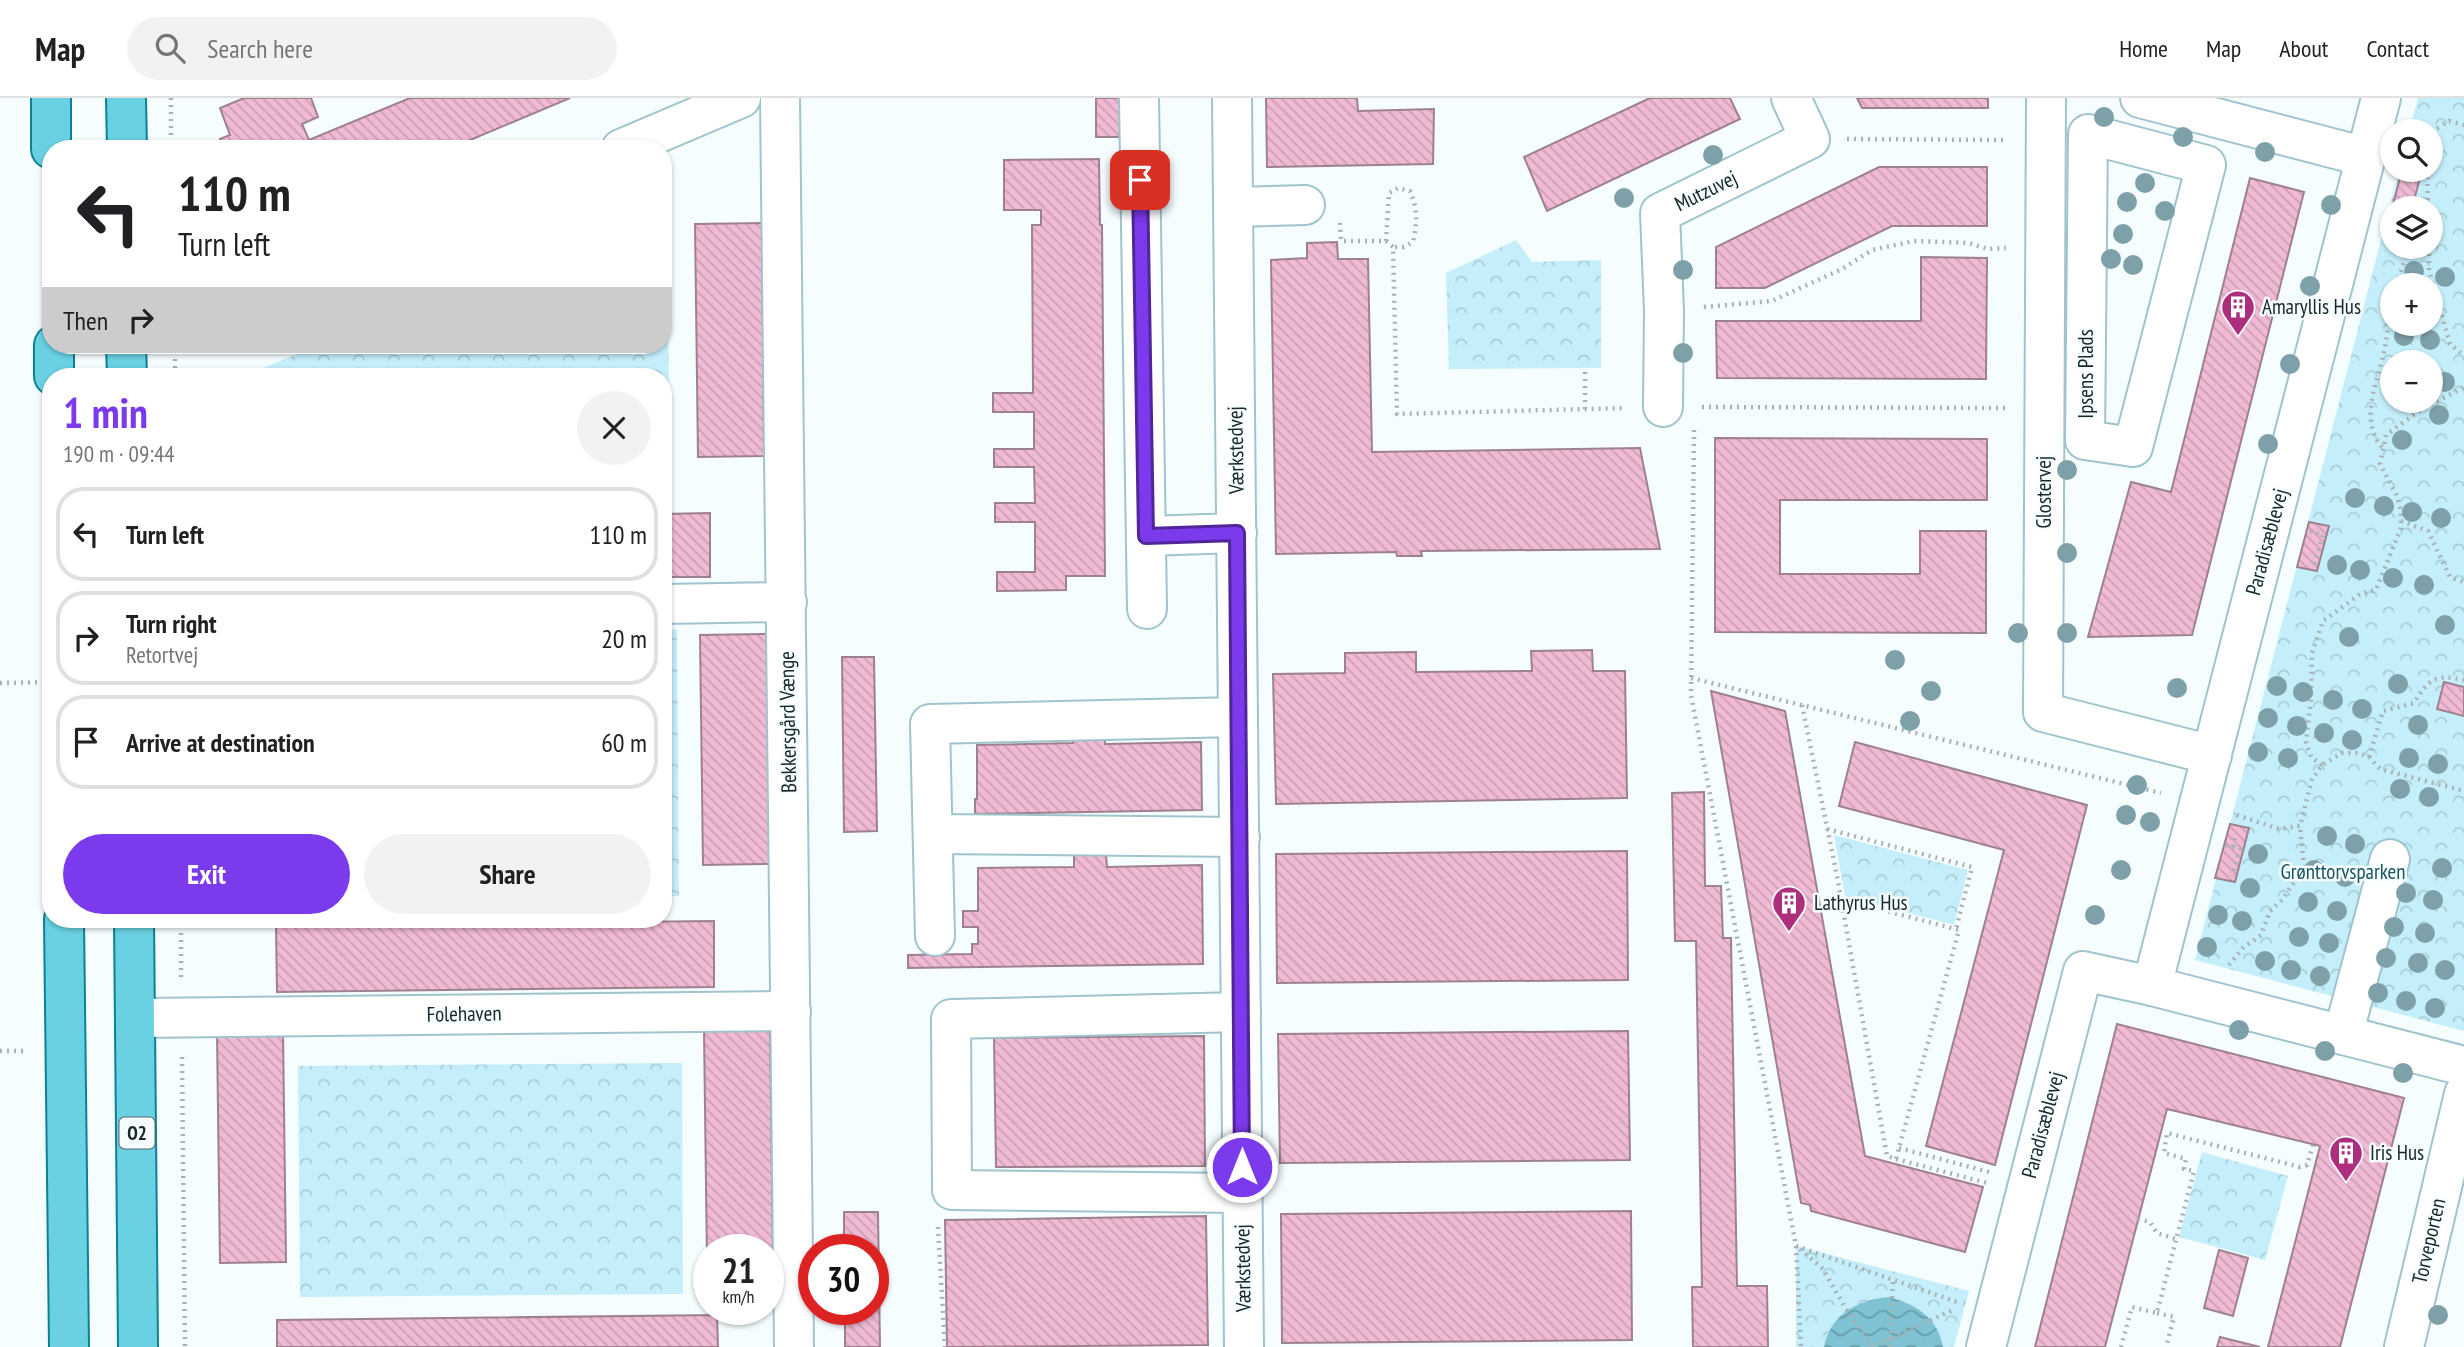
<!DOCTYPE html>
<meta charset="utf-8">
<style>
:root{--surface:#fff;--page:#f2f2f2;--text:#202124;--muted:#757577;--line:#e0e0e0;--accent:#7c3aed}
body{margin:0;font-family:"PT Sans Narrow",sans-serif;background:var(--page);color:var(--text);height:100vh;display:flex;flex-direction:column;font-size:26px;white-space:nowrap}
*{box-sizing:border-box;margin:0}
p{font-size:23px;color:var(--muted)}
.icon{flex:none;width:38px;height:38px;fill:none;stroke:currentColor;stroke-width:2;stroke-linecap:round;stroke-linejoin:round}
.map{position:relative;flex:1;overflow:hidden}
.sheet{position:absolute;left:42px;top:270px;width:630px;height:560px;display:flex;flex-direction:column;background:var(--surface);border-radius:28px;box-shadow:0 2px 5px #0004}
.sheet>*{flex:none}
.guide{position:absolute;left:42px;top:42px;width:630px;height:214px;border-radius:28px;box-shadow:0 2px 5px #0004;background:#fff;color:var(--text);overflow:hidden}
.controls{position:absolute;left:2380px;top:21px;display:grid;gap:14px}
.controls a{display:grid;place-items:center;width:63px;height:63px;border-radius:50%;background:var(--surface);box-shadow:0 2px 5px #0004;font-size:35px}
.speed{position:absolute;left:693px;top:1136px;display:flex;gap:14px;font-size:35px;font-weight:700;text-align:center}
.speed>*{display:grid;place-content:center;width:91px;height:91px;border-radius:50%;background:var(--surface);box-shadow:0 2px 5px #0004;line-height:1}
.speed small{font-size:18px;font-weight:400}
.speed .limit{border:10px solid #d22;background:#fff;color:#111}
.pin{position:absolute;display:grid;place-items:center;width:60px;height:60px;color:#fff;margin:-30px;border-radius:14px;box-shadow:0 4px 10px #0006}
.me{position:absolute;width:77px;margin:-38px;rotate:0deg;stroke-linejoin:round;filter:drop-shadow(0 0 5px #0008)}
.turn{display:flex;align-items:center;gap:24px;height:147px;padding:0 21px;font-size:32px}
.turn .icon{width:91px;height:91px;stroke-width:2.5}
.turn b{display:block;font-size:49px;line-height:60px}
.then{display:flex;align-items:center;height:66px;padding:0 21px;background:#0003;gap:14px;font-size:26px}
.round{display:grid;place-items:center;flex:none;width:74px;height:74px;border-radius:37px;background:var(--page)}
.summary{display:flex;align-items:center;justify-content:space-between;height:119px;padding:0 21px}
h1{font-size:42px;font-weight:700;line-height:52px;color:var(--accent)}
.button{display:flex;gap:14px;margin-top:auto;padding:14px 21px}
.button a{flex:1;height:80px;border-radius:42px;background:var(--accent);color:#fff;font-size:28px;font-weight:700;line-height:80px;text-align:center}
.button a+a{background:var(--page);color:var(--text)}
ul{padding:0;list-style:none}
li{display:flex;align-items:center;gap:21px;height:94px;margin:0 14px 10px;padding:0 7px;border:4px solid var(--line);border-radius:28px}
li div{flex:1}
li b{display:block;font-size:26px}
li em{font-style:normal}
header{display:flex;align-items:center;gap:42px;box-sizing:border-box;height:98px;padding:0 35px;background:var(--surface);border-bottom:2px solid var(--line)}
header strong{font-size:33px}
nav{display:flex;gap:38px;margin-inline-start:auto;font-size:24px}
.search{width:490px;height:63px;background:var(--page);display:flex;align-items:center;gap:18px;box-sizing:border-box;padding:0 24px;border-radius:38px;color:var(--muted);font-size:26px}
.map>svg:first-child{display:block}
</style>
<header>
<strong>Map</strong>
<div class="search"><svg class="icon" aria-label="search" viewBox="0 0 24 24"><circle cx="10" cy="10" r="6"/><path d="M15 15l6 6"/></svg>Search here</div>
<nav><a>Home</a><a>Map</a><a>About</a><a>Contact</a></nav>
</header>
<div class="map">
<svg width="2464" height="1249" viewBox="0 0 2464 1249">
<defs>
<pattern id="park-crowns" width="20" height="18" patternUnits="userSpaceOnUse" patternTransform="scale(1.75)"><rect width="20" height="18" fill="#c4effa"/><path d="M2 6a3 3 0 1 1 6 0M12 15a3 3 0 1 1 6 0" fill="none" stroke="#a8cdd6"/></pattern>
<pattern id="water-waves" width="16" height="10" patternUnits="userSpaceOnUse" patternTransform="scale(1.75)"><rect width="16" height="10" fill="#7fc2d3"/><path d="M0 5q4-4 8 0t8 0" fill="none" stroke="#679dab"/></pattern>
<pattern id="building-back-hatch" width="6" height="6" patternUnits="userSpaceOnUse" patternTransform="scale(1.75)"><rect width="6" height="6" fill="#f0b9d4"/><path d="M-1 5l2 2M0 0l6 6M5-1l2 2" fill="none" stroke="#cd9fb6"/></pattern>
</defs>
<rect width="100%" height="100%" fill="#f6fdff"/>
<g fill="url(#park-crowns)" fill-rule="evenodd">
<path d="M 2418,0 L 2464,0 L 2464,933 L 2195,862 L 2399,72 L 2431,72 L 2431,33 L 2409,33 ZM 2392,110 L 2431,110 L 2431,149 L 2392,149 ZM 2392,187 L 2431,187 L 2431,226 L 2392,226 ZM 2392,264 L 2431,264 L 2431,303 L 2392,303 Z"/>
<polygon points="667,101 670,389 663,389 663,278 244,278 319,247 663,247 663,102"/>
<polygon points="1516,142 1532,164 1601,162 1601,270 1449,271 1446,175"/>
<polygon points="677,531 679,798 663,798 663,532"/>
<polygon points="1834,737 1968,772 1954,827 1845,798"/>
<polygon points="682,965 683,1196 300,1199 298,968"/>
<polygon points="2202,1054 2288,1078 2265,1162 2179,1139"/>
<polygon points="1796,1148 1969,1193 1954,1249 1796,1249"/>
</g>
<path fill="url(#water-waves)" d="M 1888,1199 C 1916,1206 1937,1219 1943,1249 L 1824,1249 C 1830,1216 1858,1202 1888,1199 Z"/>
<g fill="url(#building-back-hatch)" stroke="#9e818f" stroke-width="2">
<polygon points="244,0 311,0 318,19 302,26 309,42 410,0 570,0 449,51 224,51 220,41 230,37 220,10"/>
<rect x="1096" y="0" width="27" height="39"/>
<polygon points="1266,0 1357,0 1358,13 1434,11 1433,66 1267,69"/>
<polygon points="1650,0 1730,0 1740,21 1547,113 1524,59"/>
<polygon points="1857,0 1988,0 1988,10 1862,10"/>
<polygon points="1099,61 1100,127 1102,127 1105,478 1066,478 1066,492 997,493 997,474 1035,474 1035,424 995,424 995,405 1035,405 1034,369 994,369 994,351 1034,351 1034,314 993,314 993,295 1033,295 1032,127 1041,127 1041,112 1004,112 1004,62"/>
<polygon points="1879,69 1987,69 1987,128 1892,128 1765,190 1716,190 1716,149"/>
<polygon points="2402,72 2422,72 2412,110 2392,110 2392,119 2390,118"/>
<polygon points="2250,80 2304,94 2192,537 2088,539 2131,384 2171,394"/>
<polygon points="762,125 764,358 698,359 695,126"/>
<polygon points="1337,144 1338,161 1368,161 1372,354 1640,350 1660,451 1421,453 1422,458 1397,458 1396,454 1276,456 1271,162 1307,160 1307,145"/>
<polygon points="1921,159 1987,160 1986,281 1717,280 1716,223 1921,223"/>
<polygon points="1715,340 1987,341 1987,402 1780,402 1780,476 1920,476 1920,433 1986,433 1986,535 1715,534"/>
<polygon points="710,415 710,479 663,479 663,416"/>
<polygon points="2309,424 2329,428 2317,473 2297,469"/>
<polygon points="768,536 770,766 703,767 700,537"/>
<polygon points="1592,552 1593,573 1625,573 1627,700 1276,706 1273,576 1345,575 1345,555 1416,554 1416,574 1532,573 1531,553"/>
<polygon points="842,559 874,559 877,733 844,734"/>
<polygon points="2444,584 2464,589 2464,618 2437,611"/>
<polygon points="1711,593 1785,613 1865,1058 1983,1089 1965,1154 1811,1113 1810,1107 1801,1105"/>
<polygon points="1073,633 1105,633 1105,646 1201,644 1202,712 975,716 975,701 977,701 977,647 1073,645"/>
<polygon points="1855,644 2087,707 1995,1067 1926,1048 2004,752 1839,708"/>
<polygon points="1704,694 1705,788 1721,788 1723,840 1731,840 1737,1188 1767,1188 1768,1249 1693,1249 1692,1189 1702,1189 1696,843 1675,843 1672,695"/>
<polygon points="2230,726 2249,730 2235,784 2215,780"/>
<polygon points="1627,753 1628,882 1277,885 1276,756"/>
<polygon points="1074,756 1106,756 1107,769 1202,767 1203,866 908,870 908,857 972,856 972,846 978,846 978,829 963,829 963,813 978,813 978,770 1074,769"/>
<polygon points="714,823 714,889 277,894 276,828"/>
<polygon points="2117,926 2404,1000 2340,1249 2268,1249 2320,1048 2167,1011 2105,1249 2035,1249"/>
<polygon points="770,931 773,1162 768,1162 768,1152 709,1152 709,1163 707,1163 704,932"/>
<polygon points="1628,933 1630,1062 1280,1065 1278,936"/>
<polygon points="283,934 286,1164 220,1165 217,935"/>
<polygon points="1204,938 1205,1068 996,1069 994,940"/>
<polygon points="1631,1113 1632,1242 1282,1245 1281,1116"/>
<polygon points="844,1114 878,1114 880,1249 845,1249 845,1211 873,1211 873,1152 844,1152"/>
<polygon points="1206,1118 1208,1247 947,1249 945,1122"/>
<polygon points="2219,1152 2248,1160 2233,1218 2204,1210"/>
<polygon points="717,1217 718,1249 277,1249 277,1222"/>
<polygon points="2220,1239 2260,1249 2217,1249"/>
</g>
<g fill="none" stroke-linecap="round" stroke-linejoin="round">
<g stroke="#a0c4cd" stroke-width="42">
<g id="minor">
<polyline points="780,0 794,1249"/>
<polyline points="1139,0 1147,511"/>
<polyline points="1232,0 1244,1249"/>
<polyline points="2046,0 2043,614 2212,657"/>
<polyline points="2140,0 2366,59"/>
<polygon points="2088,36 2206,67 2133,349 2085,342"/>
<polyline points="621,51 741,0"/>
<polyline points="1234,109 1305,107"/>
<polyline points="1663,309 1664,213 1660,115 1810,41 1791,0"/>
<polyline points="1146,438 1237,435"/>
<polyline points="663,506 787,504"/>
<polyline points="933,736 1240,739"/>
<polyline points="935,838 930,626 1238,619"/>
<polyline points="2152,888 2464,968"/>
<polyline points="1241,914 951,921 952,1092 1242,1095"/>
<polyline points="137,920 791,913"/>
<polyline points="2343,937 2390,761"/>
<polyline points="1986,1249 2083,873 2152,888 2381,0"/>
<polyline points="2404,1249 2464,996"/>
</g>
</g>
<g stroke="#0b8195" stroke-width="42">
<g id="major">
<polyline points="51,0 51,51"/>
<polyline points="126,0 127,51"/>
<polyline points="54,247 54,278"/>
<polyline points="126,247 127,278"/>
<polyline points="64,821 69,1249"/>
<polyline points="134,821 138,1249"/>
</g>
</g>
<g stroke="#a8b2b5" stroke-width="4.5" stroke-dasharray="2 5" stroke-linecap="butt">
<polyline points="171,0 171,51"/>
<polyline points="2415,28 2430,33"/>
<polyline points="2431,34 2449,23 2464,27"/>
<polyline points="1847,41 2007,42"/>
<polyline points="2431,43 2433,34"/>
<polyline points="2413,72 2427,77"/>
<polyline points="2427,72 2428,110"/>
<polyline points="2409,85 2413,72 2410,72"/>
<polyline points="1340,125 1341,143 1386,143 1393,149 1397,316 1625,310"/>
<path d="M 1386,143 L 1389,95 L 1398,90 L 1410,93 C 1418,111 1417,125 1413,144 L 1404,149 L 1393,149"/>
<polyline points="2429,149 2429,172 2450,246 2464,258"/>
<polyline points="2396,187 2407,155 2413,149"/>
<polyline points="1704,209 1772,203 1842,171 1872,152 1914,143 1969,145 1988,151 2006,150"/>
<polyline points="175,247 175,278"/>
<polyline points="1702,309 2005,310"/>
<polyline points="1585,311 1585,270"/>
<polyline points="1694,332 1691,597 1796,1148 1801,1249"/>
<path d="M 2382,349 C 2359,322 2377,285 2384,254 C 2388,236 2388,217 2392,199"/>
<polyline points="2401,423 2428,433 2450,479 2464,484"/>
<polyline points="2310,433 2323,437 2314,468"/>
<polyline points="1691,580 2161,695"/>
<polyline points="0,585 51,584"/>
<polyline points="1802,607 1837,778 1841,801 1887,1058 1896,1061 1959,832 1841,801"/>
<path d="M 2369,659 L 2383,613 L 2414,605 C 2429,580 2436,576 2464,582"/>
<polyline points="2322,667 2311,659 2306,644 2311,602 2312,555 2323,523 2360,496 2376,492 2401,430 2401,413 2396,396 2380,366 2386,337 2419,313 2464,289"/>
<polyline points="2237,717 2279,731 2300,728 2312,681 2322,667 2342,655 2359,655 2369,659 2380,671 2464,693"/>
<polyline points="1827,731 1972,769 1956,831"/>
<polyline points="2226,747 2240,751 2232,778"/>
<polyline points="2233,749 2236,736"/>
<polyline points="181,821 181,881"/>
<polyline points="2229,867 2243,850 2261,837 2270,813 2283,801 2304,769 2300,728"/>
<polyline points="0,953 27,953"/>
<polyline points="182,959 185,1249"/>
<polyline points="1899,1050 1993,1075"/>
<polyline points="1896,1061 1987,1085"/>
<polyline points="2138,1121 2150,1124 2157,1135 2176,1141"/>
<polyline points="938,1129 945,1249"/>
<polyline points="1796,1148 1957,1204"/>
<polyline points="1800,1151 1823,1171 1846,1211 1873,1249"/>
<polyline points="2157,1215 2174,1219 2166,1249"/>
<polyline points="1873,1249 1955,1211"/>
<polyline points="1890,1249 1893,1182"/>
<polyline points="2121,1249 2132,1209 2157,1215 2194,1073 2184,1071 2186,1061 2164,1055 2167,1035 2300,1069 2307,1067 2313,1047"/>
</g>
<use href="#minor" stroke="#fff" stroke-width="38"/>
<use href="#major" stroke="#69d1e2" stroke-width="38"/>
</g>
<g fill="#7ea0a8">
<circle cx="2104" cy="19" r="10"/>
<circle cx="2183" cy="39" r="10"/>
<circle cx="2265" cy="54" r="10"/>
<circle cx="1713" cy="57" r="10"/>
<circle cx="2145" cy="85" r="10"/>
<circle cx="1624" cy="100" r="10"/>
<circle cx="2127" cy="104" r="10"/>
<circle cx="2331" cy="107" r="10"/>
<circle cx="2165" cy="113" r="10"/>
<circle cx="2123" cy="136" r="10"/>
<circle cx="2111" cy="161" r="10"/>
<circle cx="2133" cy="167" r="10"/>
<circle cx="1683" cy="172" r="10"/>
<circle cx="2414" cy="173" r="10"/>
<circle cx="2445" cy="179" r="10"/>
<circle cx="2310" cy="188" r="10"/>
<circle cx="2404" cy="238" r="10"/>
<circle cx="2430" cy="242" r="10"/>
<circle cx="1683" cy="255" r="10"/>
<circle cx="2290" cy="266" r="10"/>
<circle cx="2445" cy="284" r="10"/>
<circle cx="2439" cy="317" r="10"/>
<circle cx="2402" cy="342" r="10"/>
<circle cx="2268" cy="346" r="10"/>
<circle cx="2067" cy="372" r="10"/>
<circle cx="2355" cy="400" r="10"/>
<circle cx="2384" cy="408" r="10"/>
<circle cx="2412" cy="414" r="10"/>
<circle cx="2441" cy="420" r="10"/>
<circle cx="2067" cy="455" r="10"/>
<circle cx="2337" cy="467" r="10"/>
<circle cx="2360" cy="472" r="10"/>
<circle cx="2393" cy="480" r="10"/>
<circle cx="2424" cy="487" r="10"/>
<circle cx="2445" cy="527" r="10"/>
<circle cx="2018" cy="535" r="10"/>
<circle cx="2067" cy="535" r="10"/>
<circle cx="2349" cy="539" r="10"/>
<circle cx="1895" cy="562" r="10"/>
<circle cx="2398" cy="586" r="10"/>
<circle cx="2277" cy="588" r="10"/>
<circle cx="2177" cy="590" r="10"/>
<circle cx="1931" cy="593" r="10"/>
<circle cx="2303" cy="594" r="10"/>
<circle cx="2333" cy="602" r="10"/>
<circle cx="2362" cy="611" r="10"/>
<circle cx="2268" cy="620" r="10"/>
<circle cx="1910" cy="623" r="10"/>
<circle cx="2418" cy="627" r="10"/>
<circle cx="2297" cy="628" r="10"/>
<circle cx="2324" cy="635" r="10"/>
<circle cx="2352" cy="642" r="10"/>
<circle cx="2258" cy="654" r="10"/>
<circle cx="2288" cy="660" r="10"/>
<circle cx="2409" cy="660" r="10"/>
<circle cx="2438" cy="666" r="10"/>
<circle cx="2137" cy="687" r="10"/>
<circle cx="2400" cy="691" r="10"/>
<circle cx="2429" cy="699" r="10"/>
<circle cx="2126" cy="717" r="10"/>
<circle cx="2150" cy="724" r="10"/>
<circle cx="2327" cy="738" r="10"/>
<circle cx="2355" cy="746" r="10"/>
<circle cx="2258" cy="756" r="10"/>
<circle cx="2442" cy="770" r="10"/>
<circle cx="2121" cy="772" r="10"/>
<circle cx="2314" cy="772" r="10"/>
<circle cx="2345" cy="779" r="10"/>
<circle cx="2250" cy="790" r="10"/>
<circle cx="2406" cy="795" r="10"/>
<circle cx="2433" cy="802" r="10"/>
<circle cx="2308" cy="804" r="10"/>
<circle cx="2337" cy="813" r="10"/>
<circle cx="2095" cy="817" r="10"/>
<circle cx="2218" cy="817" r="10"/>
<circle cx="2242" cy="823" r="10"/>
<circle cx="2394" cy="829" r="10"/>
<circle cx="2425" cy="835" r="10"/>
<circle cx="2299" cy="839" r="10"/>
<circle cx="2329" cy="845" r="10"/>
<circle cx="2207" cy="849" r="10"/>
<circle cx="2386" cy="860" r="10"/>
<circle cx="2265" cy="863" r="10"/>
<circle cx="2418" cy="865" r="10"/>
<circle cx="2291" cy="872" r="10"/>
<circle cx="2445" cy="872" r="10"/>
<circle cx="2320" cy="878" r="10"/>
<circle cx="2378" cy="895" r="10"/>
<circle cx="2406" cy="903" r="10"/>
<circle cx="2435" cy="910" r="10"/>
<circle cx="2239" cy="932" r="10"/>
<circle cx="2325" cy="953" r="10"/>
<circle cx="2403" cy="975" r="10"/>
<circle cx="2438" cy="1217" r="10"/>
</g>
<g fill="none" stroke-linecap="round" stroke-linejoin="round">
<g stroke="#51269a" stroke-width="18">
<polyline id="route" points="1140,82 1146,438 1237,435 1242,1069"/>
</g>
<use href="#route" stroke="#7c3aed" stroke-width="12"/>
</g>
<defs>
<g id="building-pin" transform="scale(1.75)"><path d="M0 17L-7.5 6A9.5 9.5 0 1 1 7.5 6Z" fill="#ad2e7c" stroke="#f6fdff"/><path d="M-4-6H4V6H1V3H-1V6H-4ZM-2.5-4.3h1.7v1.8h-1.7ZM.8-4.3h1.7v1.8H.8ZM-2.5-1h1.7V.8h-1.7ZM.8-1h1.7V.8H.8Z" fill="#fff"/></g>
</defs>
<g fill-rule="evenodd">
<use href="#building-pin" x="2238" y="209"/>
<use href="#building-pin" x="1789" y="805"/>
<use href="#building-pin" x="2346" y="1055"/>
</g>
<g text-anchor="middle" stroke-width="5" stroke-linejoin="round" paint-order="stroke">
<rect fill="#f6fdff" stroke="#5a6669" stroke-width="2" x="119.5" y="1019.5" width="35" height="31" rx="5"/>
<g font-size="19" font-weight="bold" fill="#172629">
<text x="137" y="1042">O2</text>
</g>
<g font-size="21" fill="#172629" stroke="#f6fdff">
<text transform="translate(1706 93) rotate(-26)" y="7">Mutzuvej</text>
<text transform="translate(2086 276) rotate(-90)" y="7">Ipsens Plads</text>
<text transform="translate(1236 352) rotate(-91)" y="7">Værkstedvej</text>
<text transform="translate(2044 394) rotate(-90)" y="7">Glostervej</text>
<text transform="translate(2267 444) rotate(-75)" y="7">Paradisæblevej</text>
<text transform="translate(788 624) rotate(-91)" y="7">Bekkersgård Vænge</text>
<text transform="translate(464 916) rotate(-1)" y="7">Folehaven</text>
<text transform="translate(2043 1027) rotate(-75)" y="7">Paradisæblevej</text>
<text transform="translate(2429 1143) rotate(-77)" y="7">Torveporten</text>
<text transform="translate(1243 1170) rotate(-91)" y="7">Værkstedvej</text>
</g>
<g font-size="21" fill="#172629" stroke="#f6fdff" text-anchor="start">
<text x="2262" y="216">Amaryllis Hus</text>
<text x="1814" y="812">Lathyrus Hus</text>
<text x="2370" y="1062">Iris Hus</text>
</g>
<g font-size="21" fill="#1b5461" stroke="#f6fdff">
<text x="2343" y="781">Grønttorvsparken</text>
</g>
</g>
</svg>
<div class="controls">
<a><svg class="icon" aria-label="search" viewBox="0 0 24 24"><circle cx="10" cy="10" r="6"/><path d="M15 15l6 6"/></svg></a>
<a><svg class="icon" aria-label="layers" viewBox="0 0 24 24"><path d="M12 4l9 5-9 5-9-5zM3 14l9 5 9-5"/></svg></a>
<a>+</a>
<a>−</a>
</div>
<div class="speed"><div>21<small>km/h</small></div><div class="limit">30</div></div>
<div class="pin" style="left:1140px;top:82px;background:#d93025"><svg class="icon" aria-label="arrive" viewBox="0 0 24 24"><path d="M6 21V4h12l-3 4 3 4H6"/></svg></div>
<svg class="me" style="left:1242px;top:1069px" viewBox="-20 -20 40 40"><circle r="17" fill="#7c3aed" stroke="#fff" stroke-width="3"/><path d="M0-11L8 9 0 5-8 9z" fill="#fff"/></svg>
<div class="guide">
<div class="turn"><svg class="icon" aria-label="left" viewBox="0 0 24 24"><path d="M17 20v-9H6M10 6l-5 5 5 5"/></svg><div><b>110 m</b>Turn left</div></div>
<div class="then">Then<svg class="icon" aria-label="right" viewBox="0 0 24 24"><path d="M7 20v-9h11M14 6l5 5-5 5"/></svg></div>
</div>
<section class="sheet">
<div class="summary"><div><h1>1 min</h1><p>190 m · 09:44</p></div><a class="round"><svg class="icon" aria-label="close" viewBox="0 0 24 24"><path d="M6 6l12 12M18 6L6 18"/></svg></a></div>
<ul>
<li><svg class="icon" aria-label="left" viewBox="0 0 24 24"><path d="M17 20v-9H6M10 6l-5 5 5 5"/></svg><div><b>Turn left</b></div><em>110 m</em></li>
<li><svg class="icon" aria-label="right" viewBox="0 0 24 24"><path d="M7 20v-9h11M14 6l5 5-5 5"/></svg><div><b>Turn right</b><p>Retortvej</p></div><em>20 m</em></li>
<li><svg class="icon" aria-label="arrive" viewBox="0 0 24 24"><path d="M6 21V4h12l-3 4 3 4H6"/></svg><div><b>Arrive at destination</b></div><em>60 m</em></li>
</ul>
<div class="button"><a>Exit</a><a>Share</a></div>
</section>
</div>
